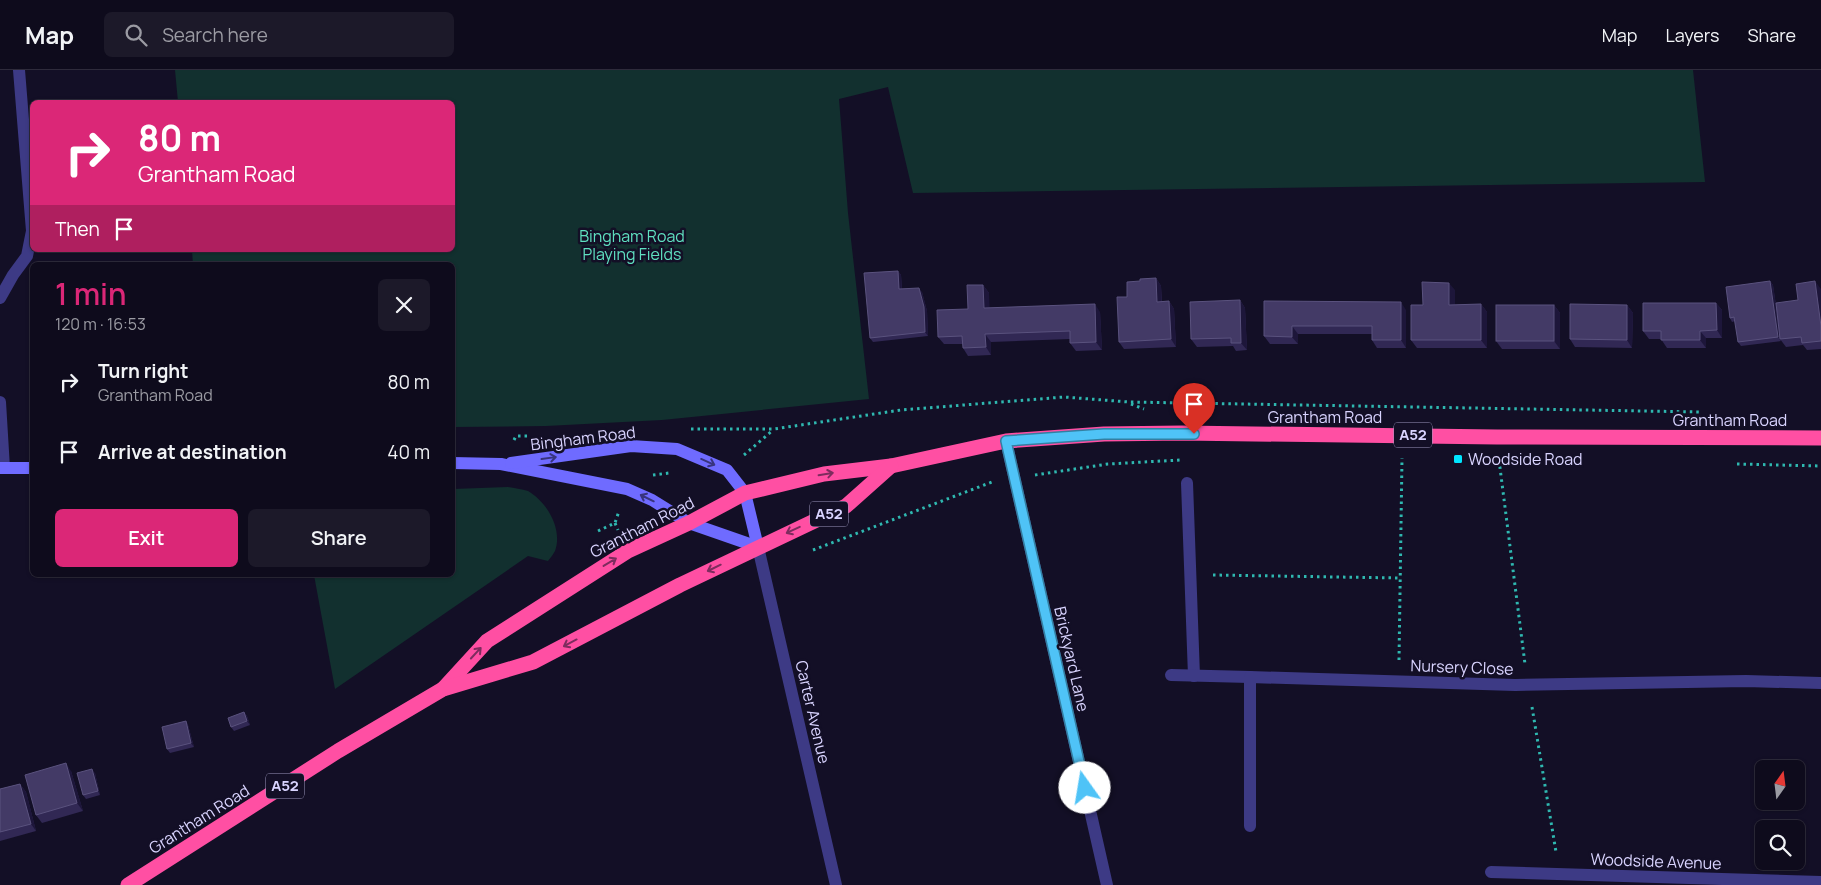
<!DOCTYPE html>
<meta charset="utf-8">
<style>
:root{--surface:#0e0b1c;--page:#1c1929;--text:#f1f3f6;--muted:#9b9ba3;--line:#2e2b3b;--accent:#db2777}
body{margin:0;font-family:Manrope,sans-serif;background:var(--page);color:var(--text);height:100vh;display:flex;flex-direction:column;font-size:19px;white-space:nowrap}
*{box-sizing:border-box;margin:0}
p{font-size:16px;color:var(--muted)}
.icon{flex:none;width:28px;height:28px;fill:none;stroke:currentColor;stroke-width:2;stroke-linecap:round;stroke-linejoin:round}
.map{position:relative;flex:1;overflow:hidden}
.drawer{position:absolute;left:30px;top:192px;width:425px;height:315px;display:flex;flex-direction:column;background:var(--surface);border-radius:8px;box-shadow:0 1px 4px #0004,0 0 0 1px var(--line)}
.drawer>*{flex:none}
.guide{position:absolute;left:30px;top:30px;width:425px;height:152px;border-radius:8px;box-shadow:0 1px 4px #0004,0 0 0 1px var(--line);background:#db2777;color:#fff;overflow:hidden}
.needle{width:32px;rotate:14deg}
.controls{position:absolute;left:1755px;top:690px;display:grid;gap:10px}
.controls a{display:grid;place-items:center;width:50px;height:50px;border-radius:8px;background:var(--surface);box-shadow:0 1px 4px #0004,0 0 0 1px var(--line);font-size:25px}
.pin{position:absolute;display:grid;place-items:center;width:42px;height:42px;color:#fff;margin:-51px -21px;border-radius:50% 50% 50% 0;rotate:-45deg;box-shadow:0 0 5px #0007}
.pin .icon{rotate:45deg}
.me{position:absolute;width:55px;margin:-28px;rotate:347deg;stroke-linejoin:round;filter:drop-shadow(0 0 4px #0008)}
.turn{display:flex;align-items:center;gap:18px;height:105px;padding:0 25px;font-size:22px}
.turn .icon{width:65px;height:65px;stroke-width:2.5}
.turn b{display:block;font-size:35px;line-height:42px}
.then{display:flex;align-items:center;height:48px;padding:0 25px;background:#0003;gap:10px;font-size:19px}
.round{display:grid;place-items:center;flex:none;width:52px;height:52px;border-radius:8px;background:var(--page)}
.headline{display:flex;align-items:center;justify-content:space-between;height:85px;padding:0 25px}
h1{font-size:30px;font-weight:600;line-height:38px;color:var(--accent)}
.cta{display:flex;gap:10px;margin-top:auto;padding:10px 25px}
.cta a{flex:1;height:58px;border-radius:8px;background:var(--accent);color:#fff;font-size:20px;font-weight:600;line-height:58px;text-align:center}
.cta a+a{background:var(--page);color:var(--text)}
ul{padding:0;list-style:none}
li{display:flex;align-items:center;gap:15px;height:70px;padding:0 25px}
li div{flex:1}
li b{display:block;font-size:19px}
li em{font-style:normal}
header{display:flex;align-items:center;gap:30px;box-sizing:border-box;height:70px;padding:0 25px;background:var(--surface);border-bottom:1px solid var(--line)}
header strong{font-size:24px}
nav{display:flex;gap:28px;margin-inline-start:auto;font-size:18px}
.search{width:350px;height:45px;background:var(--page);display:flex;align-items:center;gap:12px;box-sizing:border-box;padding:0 18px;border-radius:8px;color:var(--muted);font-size:19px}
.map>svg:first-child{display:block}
</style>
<header>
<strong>Map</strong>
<div class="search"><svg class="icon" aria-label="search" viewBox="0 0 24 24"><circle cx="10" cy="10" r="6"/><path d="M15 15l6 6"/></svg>Search here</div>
<nav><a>Map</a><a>Layers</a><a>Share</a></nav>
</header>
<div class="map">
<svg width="1821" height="815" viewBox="0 0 1821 815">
<rect width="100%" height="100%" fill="#130f26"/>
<g fill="#12302f">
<polygon points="175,0 1693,0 1705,112 913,123 888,17 839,29 848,143 869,329 662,350 546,356 453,357 452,195 193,195 192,180 452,180 452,32 178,32"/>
<path d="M 508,417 C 514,418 522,419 528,421 C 547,432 563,459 555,481 C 553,485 550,488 548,491 L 528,486 L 335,619 L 314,505 L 452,505 L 453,419 Z"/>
</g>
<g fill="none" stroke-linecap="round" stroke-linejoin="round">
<g stroke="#2fb8b0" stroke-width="3" stroke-dasharray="2.5 4" stroke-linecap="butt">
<polyline points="1131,334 1144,339"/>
<polyline points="691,359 774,359 901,340 1064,327 1129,332 1700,342"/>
<polyline points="514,370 516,366 530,366"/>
<polyline points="744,385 773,360"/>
<polyline points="1499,390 1525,594"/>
<polyline points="1737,394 1821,396"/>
<polyline points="653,405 669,403"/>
<polyline points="1035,405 1108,394 1180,390"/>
<polyline points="615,453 618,460"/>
<polyline points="598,461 615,453 619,441"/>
<polyline points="813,480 992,412"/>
<polyline points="1213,505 1400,508"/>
<polyline points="1399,590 1402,388"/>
<polyline points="1532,637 1556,782"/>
</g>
<g stroke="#3d3a85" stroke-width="12">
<polyline points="1187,413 1194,606"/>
<polyline points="1491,802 1821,812"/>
</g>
<g stroke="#3d3a85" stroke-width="12">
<polyline points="0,228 13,205 27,186 32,161 19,0"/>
<polyline points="0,332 4,398"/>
<polyline points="1006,371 1107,815"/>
<polyline points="758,477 836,815"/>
<polyline points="1171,605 1250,607"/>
<polyline points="1250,756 1250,607 1515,615 1746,611 1821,613"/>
</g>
<g stroke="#6f6bff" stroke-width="12">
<polyline points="452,393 501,394 627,419 652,430 689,453 758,477"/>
<polyline points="511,393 631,376 677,379 727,400 745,423 758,477"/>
<polyline points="0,398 32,398"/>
</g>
<g stroke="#ff4fa3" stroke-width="15">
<polyline points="443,619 487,571 628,481 689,453 745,423 824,404 891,396 1006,371 1104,364 1182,363 1497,367 1821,368"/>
<polyline points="128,815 338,681 443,619 533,592 680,515 846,436 891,396"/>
</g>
</g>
<g fill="#312854">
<polygon points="898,201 901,205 902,219 922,222 927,241 928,266 873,272 870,268"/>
<polygon points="1156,208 1161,216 1162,232 1169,231 1174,239 1176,277 1124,279 1119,272 1127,227 1140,211"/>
<polygon points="1770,211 1773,215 1779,256 1798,230 1821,219 1821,279 1807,280 1803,275 1786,277 1780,269 1781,271 1741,276 1738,272 1735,251 1732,252 1730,248"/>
<polygon points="983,215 989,223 989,238 1100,242 1102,280 1076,281 1070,273 1070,269 991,272 991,285 968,286 963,278 963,274 944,274 938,267 968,239"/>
<polygon points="1455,220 1455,235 1481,234 1487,242 1487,278 1417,278 1411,270 1423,235"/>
<polygon points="1240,230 1245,238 1247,280 1236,281 1233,276 1197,277 1191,269"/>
<polygon points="1264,231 1406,240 1406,278 1377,278 1372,270 1372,264 1298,264 1298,274 1270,274 1264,266"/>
<polygon points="1716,233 1722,240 1722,268 1706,268 1706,278 1667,278 1661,269 1649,269 1643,261"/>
<polygon points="1554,235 1560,243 1560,279 1502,279 1496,271"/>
<polygon points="1627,235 1633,243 1632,278 1575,277 1570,269"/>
<polygon points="244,642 247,646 250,655 234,661 231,657"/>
<polygon points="186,651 188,655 194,677 170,683 167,679"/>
<polygon points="71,701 83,741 42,753 36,745"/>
<polygon points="95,703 100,725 86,729 83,725"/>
<polygon points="20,714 26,722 36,761 0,771 0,719"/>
</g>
<g fill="#1d163a">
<polygon points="898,201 901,205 902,223 899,219"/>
<polygon points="1156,208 1161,216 1162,240 1157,232"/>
<polygon points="1770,211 1773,215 1781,271 1778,267"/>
<polygon points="1815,211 1821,219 1821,256"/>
<polygon points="1449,213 1455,220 1455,242 1449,235"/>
<polygon points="983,215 989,223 990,246 984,238"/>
<polygon points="919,218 922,222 927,241 928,266 925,262"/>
<polygon points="1240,230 1245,238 1247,280 1241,273"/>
<polygon points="1169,231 1174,239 1176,277 1171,269"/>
<polygon points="1401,232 1406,240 1406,278 1401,270"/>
<polygon points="1716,233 1722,240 1722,268 1717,260"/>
<polygon points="1095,234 1100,242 1102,280 1096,272"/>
<polygon points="1481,234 1487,242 1487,278 1481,270"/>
<polygon points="1554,235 1560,243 1560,279 1554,271"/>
<polygon points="1627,235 1633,243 1632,278 1627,270"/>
<polygon points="1292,256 1298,264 1298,274 1292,267"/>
<polygon points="1700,261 1706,268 1706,278 1700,270"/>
<polygon points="985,264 991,272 991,285 986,277"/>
<polygon points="244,642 247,646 250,655 247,651"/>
<polygon points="186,651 188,655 194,677 191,673"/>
<polygon points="66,693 71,701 83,741 77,733"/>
<polygon points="92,699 95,703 100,725 98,721"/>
<polygon points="20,714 26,722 36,761 31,754"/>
</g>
<g fill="#433a66" stroke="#5a527e">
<polygon points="898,201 899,219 919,218 924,237 925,262 870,268 864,203"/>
<polygon points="1156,208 1157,232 1169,231 1171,269 1119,272 1117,227 1127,227 1127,212 1140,211 1140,209"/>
<polygon points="1770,211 1778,267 1738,272 1734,247 1730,248 1726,217"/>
<polygon points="1815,211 1821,256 1821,271 1802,273 1801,267 1780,269 1776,233 1798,230 1796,214"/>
<polygon points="1422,212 1449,213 1449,235 1481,234 1481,270 1411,270 1411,235 1423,235"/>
<polygon points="967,215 983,215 984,238 1095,234 1096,272 1070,273 1070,261 985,264 986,277 963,278 962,266 938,267 937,240 968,239"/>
<polygon points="1240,230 1241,273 1231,273 1231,268 1191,269 1190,232"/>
<polygon points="1264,231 1401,232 1401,270 1372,270 1372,256 1292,256 1292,267 1264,266"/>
<polygon points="1643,233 1716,233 1717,260 1700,261 1700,270 1661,270 1661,261 1643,261"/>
<polygon points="1570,234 1627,235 1627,270 1570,269"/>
<rect x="1496" y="235" width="58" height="36"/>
<polygon points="244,642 247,651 231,657 228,648"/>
<polygon points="186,651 191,673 167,679 162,657"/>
<polygon points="66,693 77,733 36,745 25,705"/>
<polygon points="92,699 98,721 83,725 77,703"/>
<polygon points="20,714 31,754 0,762 0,719"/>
</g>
<defs><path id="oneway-shaft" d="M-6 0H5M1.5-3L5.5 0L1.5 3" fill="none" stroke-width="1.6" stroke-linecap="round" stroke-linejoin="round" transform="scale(1.25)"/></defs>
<g stroke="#38347d">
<use href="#oneway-shaft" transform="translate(549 388) rotate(-8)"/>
<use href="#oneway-shaft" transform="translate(708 392) rotate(24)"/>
<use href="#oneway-shaft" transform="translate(647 428) rotate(-154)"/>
</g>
<g stroke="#7d2c5e">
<use href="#oneway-shaft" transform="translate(826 404) rotate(-9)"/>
<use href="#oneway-shaft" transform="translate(793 460) rotate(155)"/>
<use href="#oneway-shaft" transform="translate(610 492) rotate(-31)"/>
<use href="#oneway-shaft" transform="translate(714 498) rotate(154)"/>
<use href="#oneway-shaft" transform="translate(570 573) rotate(152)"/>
<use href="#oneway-shaft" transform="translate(476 583) rotate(-47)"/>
</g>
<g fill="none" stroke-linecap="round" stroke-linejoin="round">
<g stroke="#337fa1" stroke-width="12">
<polyline id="route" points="1085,718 1006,371 1104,364 1194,364"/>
</g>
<use href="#route" stroke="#4fc3f7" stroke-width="9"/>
</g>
<rect fill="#00e5ff" stroke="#130f26" stroke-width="2" x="1453" y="384" width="10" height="10" rx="2.5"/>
<g text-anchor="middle" stroke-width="5" stroke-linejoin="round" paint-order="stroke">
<g fill="#130f26" stroke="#9e99be" stroke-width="1">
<rect x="1394" y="352.5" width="38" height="25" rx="4"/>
<rect x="810" y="431.5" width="38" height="25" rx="4"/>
<rect x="266" y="703.5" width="38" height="25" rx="4"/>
</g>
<g font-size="15" font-weight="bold" fill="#d9d4ff">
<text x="1413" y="370">A52</text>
<text x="829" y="449">A52</text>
<text x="285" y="721">A52</text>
</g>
<g font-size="16" fill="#5fe0c0" stroke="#130f26">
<text x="632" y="172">Bingham Road<tspan x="632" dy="18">Playing Fields</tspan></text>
</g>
<g font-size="16" fill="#d9d4ff" stroke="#130f26">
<text x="1325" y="353">Grantham Road</text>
<text x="1730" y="356">Grantham Road</text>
<text transform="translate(583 368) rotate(-7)" y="6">Bingham Road</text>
<text transform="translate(642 457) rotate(-27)" y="6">Grantham Road</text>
<text transform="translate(1072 589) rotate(77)" y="6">Brickyard Lane</text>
<text transform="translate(1462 597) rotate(2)" y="6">Nursery Close</text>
<text transform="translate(813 642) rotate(77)" y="6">Carter Avenue</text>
<text transform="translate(199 749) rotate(-32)" y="6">Grantham Road</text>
<text transform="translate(1656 791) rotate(2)" y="6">Woodside Avenue</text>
</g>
<g font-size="16" fill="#d9d4ff" stroke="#130f26" text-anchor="start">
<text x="1468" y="395">Woodside Road</text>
</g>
</g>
</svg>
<div class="controls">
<a><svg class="needle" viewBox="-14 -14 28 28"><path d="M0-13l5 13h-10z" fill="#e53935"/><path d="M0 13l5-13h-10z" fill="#9b9ba3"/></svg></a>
<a><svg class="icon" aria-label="search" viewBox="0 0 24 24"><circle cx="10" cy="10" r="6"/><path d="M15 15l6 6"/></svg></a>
</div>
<div class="pin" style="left:1194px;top:364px;background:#d93025"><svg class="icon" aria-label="arrive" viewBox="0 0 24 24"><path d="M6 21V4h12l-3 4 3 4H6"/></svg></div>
<svg class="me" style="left:1085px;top:718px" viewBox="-20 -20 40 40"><circle r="19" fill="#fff"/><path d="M0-13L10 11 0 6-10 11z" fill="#4fc3f7"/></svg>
<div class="guide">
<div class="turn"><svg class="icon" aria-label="right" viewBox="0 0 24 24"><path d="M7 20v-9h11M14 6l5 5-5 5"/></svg><div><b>80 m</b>Grantham Road</div></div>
<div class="then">Then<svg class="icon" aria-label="arrive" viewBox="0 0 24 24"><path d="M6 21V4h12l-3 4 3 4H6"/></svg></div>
</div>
<section class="drawer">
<div class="headline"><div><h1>1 min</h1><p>120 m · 16:53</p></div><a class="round"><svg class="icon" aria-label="close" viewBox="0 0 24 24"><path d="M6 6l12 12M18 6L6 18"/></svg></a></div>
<ul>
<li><svg class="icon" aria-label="right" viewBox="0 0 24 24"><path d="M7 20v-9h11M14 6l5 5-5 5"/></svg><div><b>Turn right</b><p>Grantham Road</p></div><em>80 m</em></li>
<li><svg class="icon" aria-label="arrive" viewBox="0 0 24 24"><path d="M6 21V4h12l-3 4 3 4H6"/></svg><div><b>Arrive at destination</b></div><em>40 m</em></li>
</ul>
<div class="cta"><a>Exit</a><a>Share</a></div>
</section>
</div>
